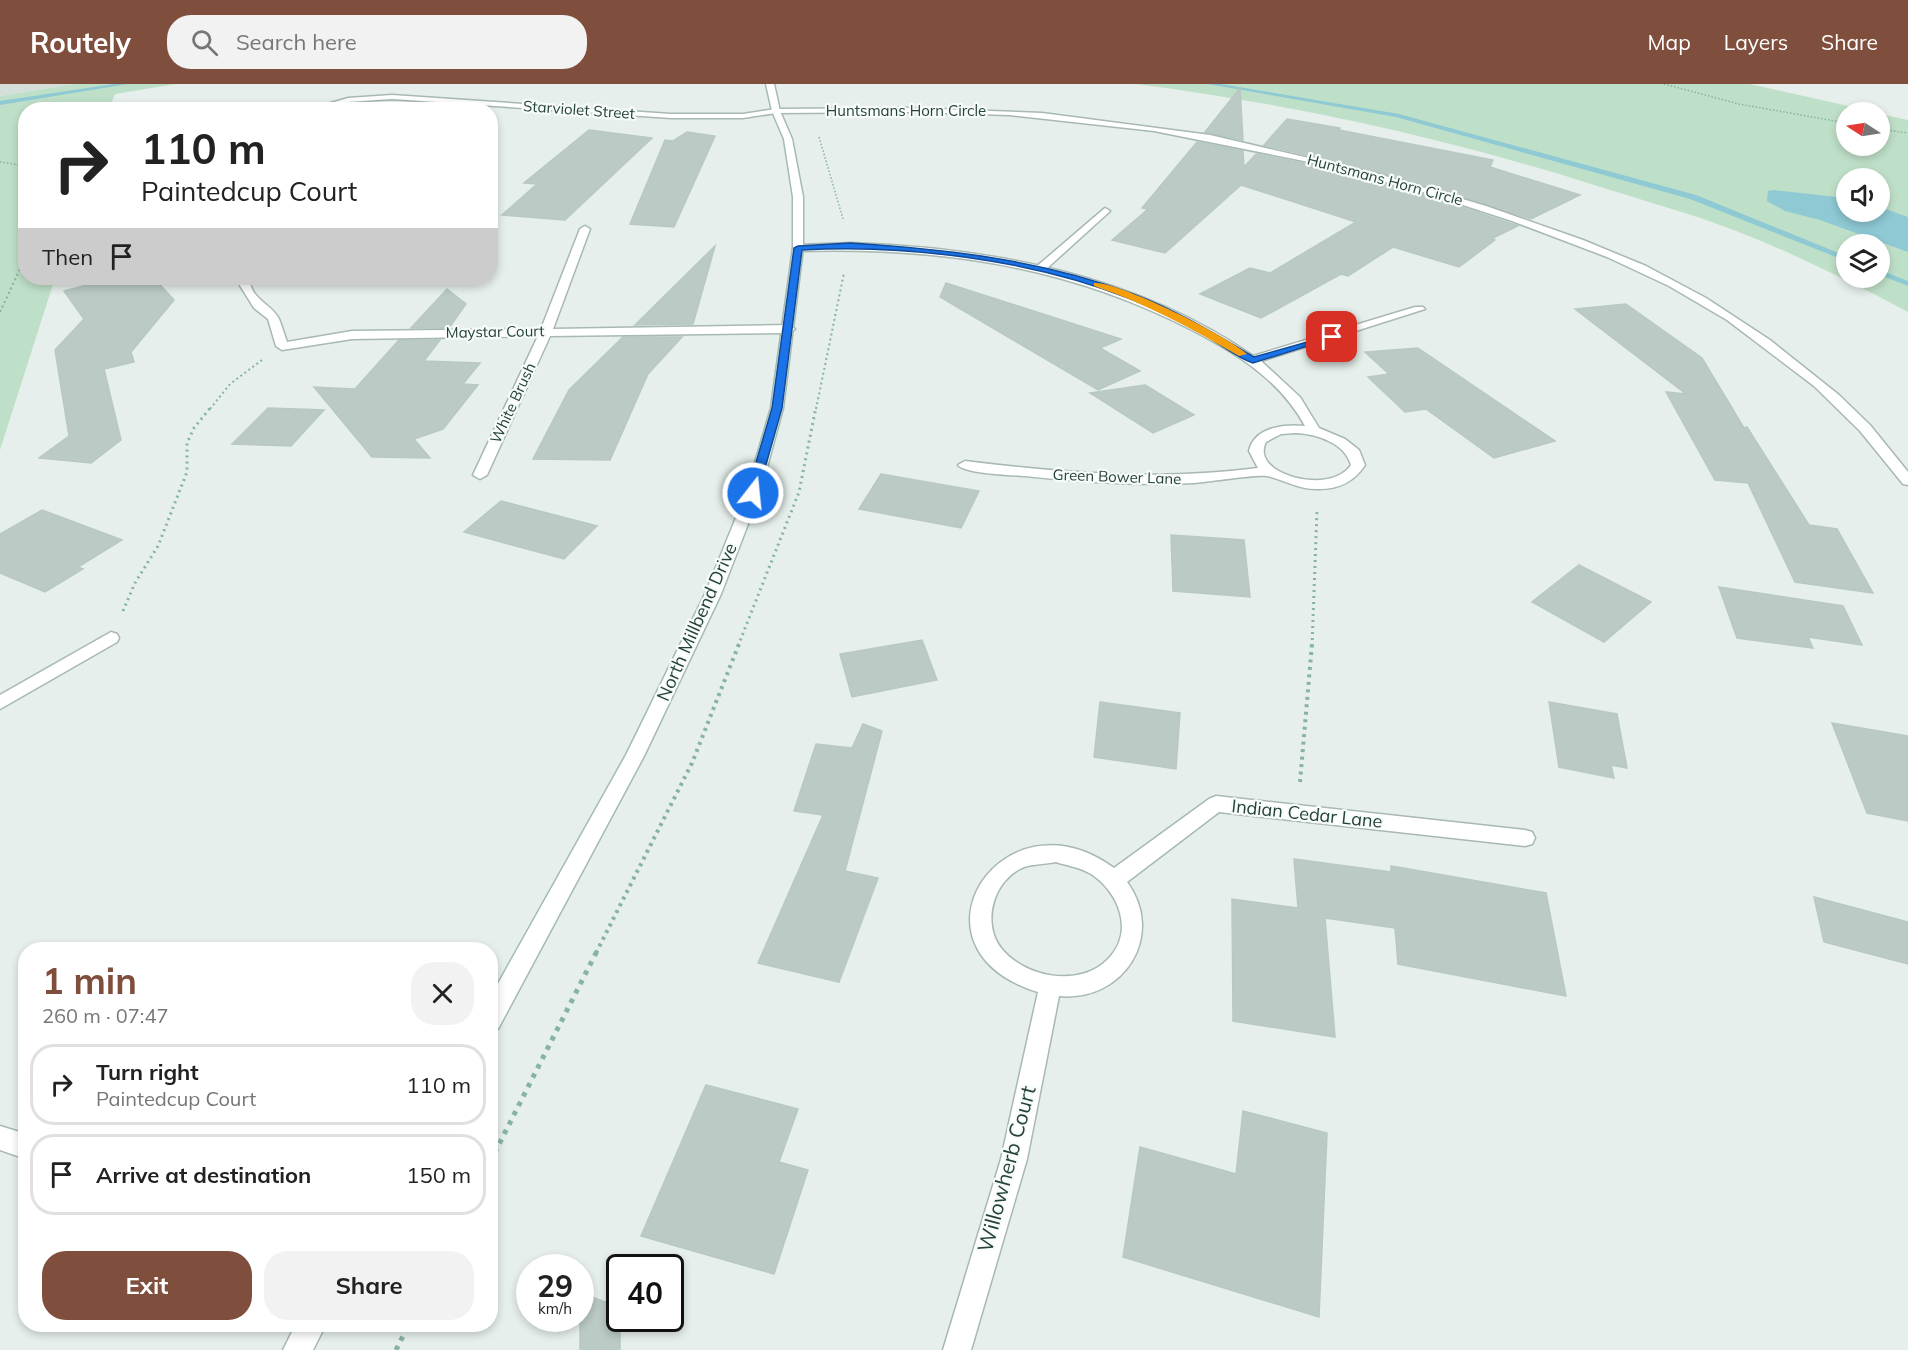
<!DOCTYPE html>
<meta charset="utf-8">
<style>
:root{--surface:#fff;--page:#f2f2f2;--text:#222;--muted:#767676;--line:#e0e0e0;--accent:#804e3d}
body{margin:0;font-family:Mulish,sans-serif;background:var(--page);color:var(--text);height:100vh;display:flex;flex-direction:column;font-size:22px;white-space:nowrap}
*{box-sizing:border-box;margin:0}
p{font-size:20px;color:var(--muted)}
.icon{flex:none;width:33px;height:33px;fill:none;stroke:currentColor;stroke-width:2;stroke-linecap:round;stroke-linejoin:round}
.map{position:relative;flex:1;overflow:hidden}
.details{position:absolute;left:18px;top:858px;width:480px;height:390px;display:flex;flex-direction:column;background:var(--surface);border-radius:24px;box-shadow:0 3px 9px #0003}
.details>*{flex:none}
.guide{position:absolute;left:18px;top:18px;width:480px;height:183px;border-radius:24px;box-shadow:0 3px 9px #0003;background:#fff;color:var(--text);overflow:hidden}
.needle{width:39px;rotate:282deg}
.buttons{position:absolute;left:1836px;top:18px;display:grid;gap:12px}
.buttons a{display:grid;place-items:center;width:54px;height:54px;border-radius:50%;background:var(--surface);box-shadow:0 3px 9px #0003;font-size:30px}
.speed{position:absolute;left:516px;top:1170px;display:flex;gap:12px;font-size:30px;font-weight:700;text-align:center}
.speed>*{display:grid;place-content:center;width:78px;height:78px;border-radius:50%;background:var(--surface);box-shadow:0 3px 9px #0003;line-height:1}
.speed small{font-size:15px;font-weight:400}
.speed .limit{border:3px solid #111;border-radius:9px;background:#fff;color:#111}
.pin{position:absolute;display:grid;place-items:center;width:51px;height:51px;color:#fff;margin:-26px;border-radius:12px;box-shadow:0 3px 9px #0006}
.me{position:absolute;width:66px;margin:-33px;rotate:16deg;stroke-linejoin:round;filter:drop-shadow(0 0 4px #0008)}
.turn{display:flex;align-items:center;gap:21px;height:126px;padding:0 24px;font-size:27px}
.turn .icon{width:78px;height:78px;stroke-width:2.5}
.turn b{display:block;font-size:42px;line-height:51px}
.then{display:flex;align-items:center;height:57px;padding:0 24px;background:#0003;gap:12px;font-size:22px}
.round{display:grid;place-items:center;flex:none;width:63px;height:63px;border-radius:24px;background:var(--page)}
.headline{display:flex;align-items:center;justify-content:space-between;height:102px;padding:0 24px}
h1{font-size:36px;font-weight:700;line-height:45px;color:var(--accent)}
.action{display:flex;gap:12px;margin-top:auto;padding:12px 24px}
.action a{flex:1;height:69px;border-radius:24px;background:var(--accent);color:#fff;font-size:24px;font-weight:700;line-height:69px;text-align:center}
.action a+a{background:var(--page);color:var(--text)}
ul{padding:0;list-style:none}
li{display:flex;align-items:center;gap:18px;height:81px;margin:0 12px 9px;padding:0 12px;border:3px solid var(--line);border-radius:24px}
li div{flex:1}
li b{display:block;font-size:22px}
li em{font-style:normal}
header{display:flex;align-items:center;gap:36px;box-sizing:border-box;height:84px;padding:0 30px;background:var(--accent);color:#fff}
header strong{font-size:28px}
nav{display:flex;gap:33px;margin-inline-start:auto;font-size:21px}
.search{width:420px;height:54px;background:var(--page);display:flex;align-items:center;gap:15px;box-sizing:border-box;padding:0 21px;border-radius:24px;color:var(--muted);font-size:22px}
.map>svg:first-child{display:block}
</style>
<header>
<strong>Routely</strong>
<div class="search"><svg class="icon" aria-label="search" viewBox="0 0 24 24"><circle cx="10" cy="10" r="6"/><path d="M15 15l6 6"/></svg>Search here</div>
<nav><a>Map</a><a>Layers</a><a>Share</a></nav>
</header>
<div class="map">
<svg width="1908" height="1266" viewBox="0 0 1908 1266">
<rect width="100%" height="100%" fill="#e6efeb"/>
<polygon fill="#d4dfda" points="0,0 74,0 0,12"/>
<g fill="#bfe0c8" fill-rule="evenodd">
<polygon points="74,0 176,0 115,10 109,25 26,26 26,194 55,194 0,366 0,12"/>
<path d="M 1135,0 L 1750,0 L 1875,28 L 1846,28 L 1846,62 L 1880,62 L 1880,30 L 1908,36 L 1908,228 C 1852,198 1795,170 1736,147 C 1690,129 1641,116 1594,101 C 1443,53 1292,20 1135,0 ZM 1846,94 L 1880,94 L 1880,128 L 1846,128 ZM 1846,160 L 1880,160 L 1880,194 L 1846,194 Z"/>
</g>
<polygon fill="#8ec9d4" points="1774,106 1846,114 1846,128 1880,128 1880,123 1908,133 1908,168 1820,136 1785,127 1767,117 1768,107"/>
<g fill="none" stroke-linecap="round" stroke-linejoin="round">
<g fill="#8ec9d4" fill-rule="evenodd">
<polygon points="114,0 128,0 0,21 0,17"/>
<polygon points="1208,0 1221,0 1399,30 1696,111 1846,172 1846,177 1690,115 1396,33"/>
<polygon points="1880,186 1908,197 1908,202 1880,191"/>
</g>
</g>
<g fill="#bbcac4" stroke="#b8c9c2" stroke-width="1.5">
<polygon points="1240,4 1243,56 1205,48"/>
<polygon points="1287,35 1340,44 1339,46 1493,76 1490,83 1580,111 1531,135 1379,88 1264,61"/>
<polygon points="589,46 652,54 565,136 502,131 537,100 524,99"/>
<polygon points="687,48 715,52 674,143 630,140 665,56 673,57"/>
<polygon points="1197,58 1243,67 1244,83 1256,70 1318,82 1425,111 1518,142 1493,154 1495,156 1459,183 1393,163 1348,192 1341,190 1261,234 1200,210 1250,184 1270,189 1356,138 1241,101 1165,169 1112,156 1148,125 1142,124"/>
<polygon points="715,162 693,240 635,241"/>
<polygon points="113,194 154,194 174,216 131,268 134,278 104,285 121,356 91,379 39,374 69,352 55,266 84,235 64,207"/>
<polygon points="946,199 1121,255 1100,264 1140,287 1098,306 940,213"/>
<polygon points="447,205 466,220 449,244 411,244"/>
<polygon points="1626,220 1702,274 1744,344 1747,343 1809,441 1837,445 1873,509 1795,498 1748,399 1715,396 1666,308 1686,310 1575,225"/>
<polygon points="623,253 682,253 648,290 610,376 533,375 569,306"/>
<polygon points="399,256 440,256 424,277 480,279 463,300 478,301 443,345 414,355 430,374 372,373 314,303 355,305"/>
<polygon points="1418,264 1555,357 1494,374 1426,325 1405,328 1368,293 1389,290 1365,268"/>
<polygon points="1145,301 1194,331 1153,349 1090,309"/>
<polygon points="268,324 324,326 291,362 232,360"/>
<polygon points="881,390 979,407 961,444 859,425"/>
<polygon points="501,417 597,442 564,475 464,448"/>
<polygon points="42,426 122,456 78,483 83,485 45,508 0,489 0,450"/>
<polygon points="1171,451 1244,456 1250,513 1173,507"/>
<polygon points="1579,481 1651,518 1604,558 1532,518"/>
<polygon points="1719,503 1843,522 1862,561 1808,553 1813,564 1737,554"/>
<polygon points="922,556 937,596 852,613 840,570"/>
<polygon points="1100,618 1180,629 1176,685 1094,673"/>
<polygon points="1549,618 1617,630 1627,684 1611,681 1614,694 1559,683"/>
<polygon points="1832,639 1908,652 1908,737 1867,729"/>
<polygon points="863,640 882,647 845,787 878,794 839,898 758,879 823,731 794,727 816,660 852,664"/>
<polygon points="1294,775 1391,788 1391,782 1546,809 1566,912 1398,880 1395,844 1325,834 1335,953 1233,937 1232,815 1298,824"/>
<polygon points="1814,813 1908,838 1908,880 1824,858"/>
<polygon points="706,1001 798,1025 779,1078 808,1086 774,1190 641,1152"/>
<polygon points="1243,1027 1327,1049 1319,1233 1123,1173 1140,1063 1236,1090"/>
<polygon points="580,1209 620,1223 620,1266 580,1266"/>
</g>
<g fill="none" stroke-linecap="round" stroke-linejoin="round">
<g stroke="#a8b8b2" stroke-width="3">
<polygon id="lane" points="1105,124 1110,127 1108,129 1044,187 1036,187 1036,183"/>
</g>
<g stroke="#a8b8b2" stroke-width="3">
<g id="street">
<polygon points="392,11 671,30 743,30 776,25 909,24 1042,29 1210,51 1378,90 1486,122 1583,156 1646,182 1706,214 1770,256 1839,311 1870,341 1908,388 1908,401 1903,400 1860,347 1814,302 1727,236 1669,202 1607,173 1512,137 1426,109 1319,80 1154,47 1009,31 909,28 776,29 743,34 671,34 392,15 348,18 322,26 307,26 348,14"/>
<path d="M 585,142 L 590,145 L 553,245 L 789,241 L 795,245 L 789,249 L 550,252 L 487,391 L 480,395 L 473,391 L 538,252 L 352,255 L 282,266 L 276,262 L 268,235 L 254,224 L 239,200 L 240,194 L 250,194 C 249,215 272,220 279,235 C 282,242 284,250 287,258 L 352,247 L 541,245 L 580,145 Z"/>
<path d="M 852,159 C 992,164 1136,191 1253,272 L 1415,223 L 1423,223 L 1425,225 L 1261,277 L 1300,313 L 1319,344 L 1345,355 L 1359,366 L 1365,381 C 1354,398 1339,405 1319,405 C 1299,406 1285,396 1267,392 C 1258,390 1207,398 1194,399 C 1137,402 1081,398 1025,392 C 1011,391 966,390 958,381 L 965,377 C 1063,389 1160,397 1258,384 L 1249,367 C 1254,343 1284,340 1305,342 C 1280,296 1236,269 1192,246 C 1066,181 938,163 798,167 L 793,164 L 798,161 ZM 1296,349 C 1317,350 1345,359 1351,381 C 1331,412 1249,391 1266,358 L 1281,350 Z"/>
<polygon points="111,548 117,550 119,554 117,558 0,625 0,611"/>
<path d="M 1216,712 L 1525,746 L 1532,748 L 1535,754 L 1532,760 L 1525,762 L 1219,728 L 1127,798 C 1166,851 1124,918 1059,912 L 1027,1075 L 971,1266 L 943,1266 L 1001,1075 L 1038,908 C 897,865 1002,702 1114,784 L 1209,715 ZM 1056,778 C 1068,782 1080,783 1091,790 C 1119,808 1135,848 1108,875 C 1080,904 1025,894 1001,864 C 981,838 994,795 1024,783 C 1034,780 1046,780 1056,778 Z"/>
<polygon points="0,1042 26,1050 26,1075 0,1066"/>
</g>
</g>
<g stroke="#a4bbb3" stroke-width="3">
<g id="secondary">
<polygon points="766,0 774,0 780,27 792,55 803,113 803,164 783,324 760,409 721,510 644,672 498,945 490,947 490,914 626,671 705,510 746,409 771,324 793,164 793,113 784,55 772,27"/>
<polygon points="296,1240 326,1240 313,1266 283,1266"/>
</g>
</g>
<g stroke="#86b3a5" stroke-width="1.5" stroke-dasharray="1.5 2" stroke-linecap="butt">
<polyline points="1664,0 1739,20 1846,39"/>
<polyline points="1880,45 1908,49"/>
<polyline points="819,53 843,135"/>
<polyline points="0,78 26,82"/>
</g>
<g stroke="#86b3a5" stroke-width="2" stroke-dasharray="2 3" stroke-linecap="butt">
<polyline points="0,228 26,172"/>
<polyline points="210,325 230,300 262,276"/>
<polyline points="816,325 844,189"/>
</g>
<g stroke="#86b3a5" stroke-width="3" stroke-dasharray="2 4" stroke-linecap="butt">
<polyline points="123,527 135,499 158,462 187,388 187,359 194,344 211,323"/>
<polyline points="738,562 799,408 816,323"/>
<polyline points="1312,562 1317,427"/>
</g>
<g stroke="#86b3a5" stroke-width="4" stroke-dasharray="3 4.5" stroke-linecap="butt">
<polyline points="1300,698 1312,560"/>
<polyline points="596,869 692,679 739,560"/>
</g>
<g stroke="#86b3a5" stroke-width="5" stroke-dasharray="4.5 6" stroke-linecap="butt">
<polyline points="490,1078 597,867"/>
<polyline points="396,1266 409,1240"/>
</g>
<use href="#lane" fill="#fff" fill-rule="evenodd"/>
<use href="#street" fill="#fff" fill-rule="evenodd"/>
<use href="#secondary" fill="#fff" fill-rule="evenodd"/>
</g>
<path fill="#1a73e8" stroke="#114b97" stroke-width="1.5" d="M 850,159 C 946,165 1042,176 1133,210 C 1176,226 1215,250 1254,273 L 1332,251 L 1336,253 L 1253,279 C 1238,274 1223,262 1210,254 C 1183,239 1157,225 1128,214 C 1032,176 905,160 802,166 L 782,324 L 758,409 L 756,412 L 749,412 L 747,409 L 772,324 L 794,164 L 798,162 Z"/>
<path fill="#f59e0b" d="M 1094,199 C 1118,197 1228,252 1247,270 L 1239,272 C 1191,244 1147,220 1094,202 Z"/>
<g text-anchor="middle" stroke-width="4.5" stroke-linejoin="round" paint-order="stroke">
<g font-size="15" fill="#24423a" stroke="#f7fbf9">
<text transform="translate(579 26) rotate(4)" y="5">Starviolet Street</text>
<text x="906" y="32">Huntsmans Horn Circle</text>
<text transform="translate(1385 96) rotate(15)" y="5">Huntsmans Horn Circle</text>
<text transform="translate(495 248) rotate(-1)" y="5">Maystar Court</text>
<text transform="translate(513 319) rotate(-65)" y="5">White Brush</text>
<text transform="translate(1117 393) rotate(2)" y="5">Green Bower Lane</text>
</g>
<g font-size="18" fill="#24423a" stroke="#f7fbf9">
<text transform="translate(697 538) rotate(-66)" y="6">North Millbend Drive</text>
<text transform="translate(1307 730) rotate(6)" y="6">Indian Cedar Lane</text>
</g>
<g font-size="21" fill="#24423a" stroke="#f7fbf9">
<text transform="translate(1007 1085) rotate(-75)" y="7">Willowherb Court</text>
</g>
</g>
</svg>
<div class="buttons">
<a><svg class="needle" viewBox="-14 -14 28 28"><path d="M0-13l5 13h-10z" fill="#e53935"/><path d="M0 13l5-13h-10z" fill="#767676"/></svg></a>
<a><svg class="icon" aria-label="sound" viewBox="0 0 24 24"><path d="M4 9h4l5-4v14l-5-4H4zM17 9q2 3 0 6"/></svg></a>
<a><svg class="icon" aria-label="layers" viewBox="0 0 24 24"><path d="M12 4l9 5-9 5-9-5zM3 14l9 5 9-5"/></svg></a>
</div>
<div class="speed"><div>29<small>km/h</small></div><div class="limit">40</div></div>
<div class="pin" style="left:1332px;top:253px;background:#d93025"><svg class="icon" aria-label="arrive" viewBox="0 0 24 24"><path d="M6 21V4h12l-3 4 3 4H6"/></svg></div>
<svg class="me" style="left:753px;top:409px" viewBox="-20 -20 40 40"><circle r="17" fill="#1a73e8" stroke="#fff" stroke-width="3"/><path d="M0-11L8 9 0 5-8 9z" fill="#fff"/></svg>
<div class="guide">
<div class="turn"><svg class="icon" aria-label="right" viewBox="0 0 24 24"><path d="M7 20v-9h11M14 6l5 5-5 5"/></svg><div><b>110 m</b>Paintedcup Court</div></div>
<div class="then">Then<svg class="icon" aria-label="arrive" viewBox="0 0 24 24"><path d="M6 21V4h12l-3 4 3 4H6"/></svg></div>
</div>
<section class="details">
<div class="headline"><div><h1>1 min</h1><p>260 m · 07:47</p></div><a class="round"><svg class="icon" aria-label="close" viewBox="0 0 24 24"><path d="M6 6l12 12M18 6L6 18"/></svg></a></div>
<ul>
<li><svg class="icon" aria-label="right" viewBox="0 0 24 24"><path d="M7 20v-9h11M14 6l5 5-5 5"/></svg><div><b>Turn right</b><p>Paintedcup Court</p></div><em>110 m</em></li>
<li><svg class="icon" aria-label="arrive" viewBox="0 0 24 24"><path d="M6 21V4h12l-3 4 3 4H6"/></svg><div><b>Arrive at destination</b></div><em>150 m</em></li>
</ul>
<div class="action"><a>Exit</a><a>Share</a></div>
</section>
</div>
